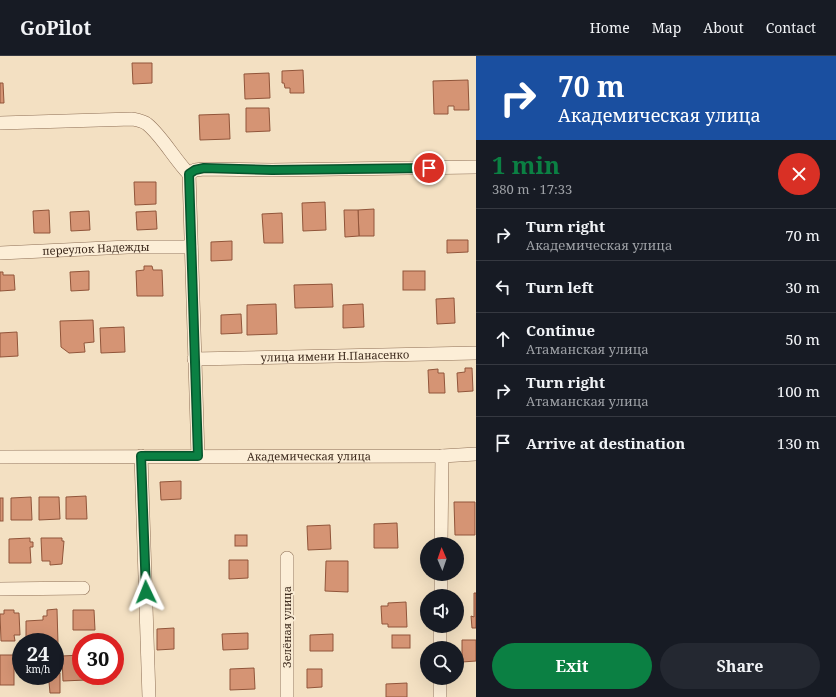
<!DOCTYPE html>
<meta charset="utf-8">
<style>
:root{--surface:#171b24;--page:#242831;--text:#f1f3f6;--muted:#9ea1a6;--line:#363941;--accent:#0b8043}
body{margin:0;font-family:"Noto Serif",serif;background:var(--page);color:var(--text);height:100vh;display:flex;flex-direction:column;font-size:15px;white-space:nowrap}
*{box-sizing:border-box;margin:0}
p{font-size:13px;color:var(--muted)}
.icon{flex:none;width:22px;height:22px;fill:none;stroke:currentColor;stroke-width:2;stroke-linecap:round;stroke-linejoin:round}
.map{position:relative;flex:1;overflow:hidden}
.sheet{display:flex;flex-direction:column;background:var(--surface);width:360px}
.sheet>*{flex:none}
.hud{background:#1a4fa0;color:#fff;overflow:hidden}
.needle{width:26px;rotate:358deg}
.controls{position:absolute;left:420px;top:481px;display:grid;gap:8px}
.controls a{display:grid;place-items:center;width:44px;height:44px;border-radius:50%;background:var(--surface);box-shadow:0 4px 16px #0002;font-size:20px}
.speed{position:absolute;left:12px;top:577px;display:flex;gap:8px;font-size:20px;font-weight:700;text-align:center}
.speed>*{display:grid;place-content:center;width:52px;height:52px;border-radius:50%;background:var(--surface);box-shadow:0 4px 16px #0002;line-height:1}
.speed small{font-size:10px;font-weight:400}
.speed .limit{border:6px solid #d22;background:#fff;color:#111}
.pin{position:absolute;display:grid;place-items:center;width:34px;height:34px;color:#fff;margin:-17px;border:2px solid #fff;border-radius:50%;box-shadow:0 1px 4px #0007}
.me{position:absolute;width:44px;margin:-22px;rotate:358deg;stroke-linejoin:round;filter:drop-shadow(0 0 3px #0008)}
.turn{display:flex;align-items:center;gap:14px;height:84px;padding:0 16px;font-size:18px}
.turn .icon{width:52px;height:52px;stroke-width:2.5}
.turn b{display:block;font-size:28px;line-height:34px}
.round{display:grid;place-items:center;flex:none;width:42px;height:42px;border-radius:21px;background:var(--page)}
.head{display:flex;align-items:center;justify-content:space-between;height:68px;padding:0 16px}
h1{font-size:24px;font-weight:700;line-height:30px;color:var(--accent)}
.primary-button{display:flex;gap:8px;margin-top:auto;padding:8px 16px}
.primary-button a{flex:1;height:46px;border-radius:24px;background:var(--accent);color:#fff;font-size:16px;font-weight:700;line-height:46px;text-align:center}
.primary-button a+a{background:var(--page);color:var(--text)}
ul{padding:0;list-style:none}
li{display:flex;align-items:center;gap:12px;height:52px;padding:0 16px;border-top:1px solid var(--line)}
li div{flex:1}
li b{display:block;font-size:15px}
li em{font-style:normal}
header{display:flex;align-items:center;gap:24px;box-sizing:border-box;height:56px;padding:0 20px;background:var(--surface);border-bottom:1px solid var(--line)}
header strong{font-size:19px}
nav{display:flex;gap:22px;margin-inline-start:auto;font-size:14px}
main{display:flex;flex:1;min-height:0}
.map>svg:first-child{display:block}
</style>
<header>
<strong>GoPilot</strong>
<nav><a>Home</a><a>Map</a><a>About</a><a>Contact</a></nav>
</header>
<main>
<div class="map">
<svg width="476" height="641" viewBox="0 0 476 641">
<rect width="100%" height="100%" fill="#f3e0c2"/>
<g fill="#d59474" stroke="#91553a">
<polygon points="132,7 152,7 152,27 133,28"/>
<polygon points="303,14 304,37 290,37 290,32 285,32 284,27 282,27 282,15"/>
<polygon points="269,17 270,42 245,43 244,18"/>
<polygon points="468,24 469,54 454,54 454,50 448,50 448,58 434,58 433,25"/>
<polygon points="0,27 3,27 4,47 0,47"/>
<polygon points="246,52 269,52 270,75 246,76"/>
<polygon points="229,58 230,83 200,84 199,59"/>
<polygon points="134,126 156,126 156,148 135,149"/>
<polygon points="325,146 326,174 303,175 302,147"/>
<polygon points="374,153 374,180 359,180 358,154"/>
<polygon points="49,154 50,177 34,177 33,155"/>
<polygon points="344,154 358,154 359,180 345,181"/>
<polygon points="89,155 90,174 71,175 70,156"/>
<polygon points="156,155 157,173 137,174 136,156"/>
<polygon points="282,157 283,187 264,187 262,158"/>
<polygon points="447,184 468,184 468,196 447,197"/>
<polygon points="232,185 232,204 211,205 211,186"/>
<polygon points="144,210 152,210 153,214 162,214 163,240 137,240 136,215 144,214"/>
<polygon points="89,215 89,234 71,235 70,216"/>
<rect x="403" y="215" width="22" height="19"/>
<polygon points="0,216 3,216 3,219 14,219 15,234 0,235"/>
<polygon points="332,228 333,251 295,252 294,229"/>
<polygon points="454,242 455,267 437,268 436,243"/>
<polygon points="276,248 277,278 247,279 247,249"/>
<polygon points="363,248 364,271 343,272 343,249"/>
<polygon points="241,258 242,277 221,278 221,259"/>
<polygon points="93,264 94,286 84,287 85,296 69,297 61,291 60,265"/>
<polygon points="124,271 125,296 101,297 100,272"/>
<polygon points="17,276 18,300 0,301 0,277"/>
<polygon points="465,312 472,312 473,335 458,336 457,317 465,316"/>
<polygon points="438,313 438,317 444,317 445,337 429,337 428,314"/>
<polygon points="181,425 181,443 161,444 160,426"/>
<polygon points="86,440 87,463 66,463 66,441"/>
<polygon points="31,441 32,464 11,464 11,442"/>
<polygon points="39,441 59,441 60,463 39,464"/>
<rect x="0" y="442" width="3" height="23"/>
<polygon points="454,446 475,446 475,479 455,479"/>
<polygon points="397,467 398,492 374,492 374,468"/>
<polygon points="330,469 331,493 308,494 307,470"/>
<rect x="235" y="479" width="12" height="11"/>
<polygon points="30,482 30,486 33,486 33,491 30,491 31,507 9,507 9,483"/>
<polygon points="41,482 62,482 62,485 64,485 62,508 50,509 50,505 42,505"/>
<polygon points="229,504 248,504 248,522 229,523"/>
<polygon points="326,505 348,505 348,536 325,535"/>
<polygon points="474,537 476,537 476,572 472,572 471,560 474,561"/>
<polygon points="406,546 407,571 388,571 388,568 382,568 381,550 388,550 388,547"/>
<polygon points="57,553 58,588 55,588 55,586 26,586 26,565 43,564 43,560 47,560 47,554"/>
<polygon points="4,554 14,554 14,557 19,557 20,579 14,579 15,585 1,585 0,558 4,558"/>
<polygon points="73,554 94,554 95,574 73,574"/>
<polygon points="174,572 174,593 157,594 157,573"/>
<polygon points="248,577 248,593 223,594 222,578"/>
<polygon points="333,578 333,595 310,595 310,579"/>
<rect x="392" y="579" width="18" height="13"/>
<polygon points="462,584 476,584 476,605 462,606"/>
<rect x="0" y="599" width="14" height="30"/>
<polygon points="81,599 81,620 86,620 86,624 63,625 62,600"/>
<polygon points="254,612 255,633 230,634 230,613"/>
<polygon points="307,613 322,613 322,631 307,632"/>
<polygon points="55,617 60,617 60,637 50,637 49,626 38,627 38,623 25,624 25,620 55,620"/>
<polygon points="407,627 407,641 386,641 386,628"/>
</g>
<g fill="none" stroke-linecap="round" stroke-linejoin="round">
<g stroke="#8f7057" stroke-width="14">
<g id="minor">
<path d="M 0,67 L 132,63 C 137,64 143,65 147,68 C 162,80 175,104 189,118"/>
<path id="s1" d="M 0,197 L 128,191 L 191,191"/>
<path id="s2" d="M 194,303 L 476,297"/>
<polyline points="141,400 149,641"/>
<polyline points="198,400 189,118 195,114 204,113 272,114 476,111"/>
<path id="s3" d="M 0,401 L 442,400 L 476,398"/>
<polyline points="441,488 442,400"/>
<polyline points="0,533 83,532"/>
<polyline points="441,540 441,518"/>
<polyline points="440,592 440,570"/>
<polyline points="287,641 287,502"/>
<polyline points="440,641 440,622"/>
</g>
</g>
<use href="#minor" stroke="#fceed7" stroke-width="13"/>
</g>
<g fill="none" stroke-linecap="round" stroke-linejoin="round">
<g stroke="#07532c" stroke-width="10">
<polyline id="route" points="146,536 141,400 198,400 189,118 195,114 204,112 272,114 429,112"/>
</g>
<use href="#route" stroke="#0b8043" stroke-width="7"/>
</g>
<g text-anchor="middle" stroke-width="4" stroke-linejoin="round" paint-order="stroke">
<g font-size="11" fill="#3d2a1d" stroke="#f9ebd3">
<text dy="4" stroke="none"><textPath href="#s1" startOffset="96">переулок Надежды</textPath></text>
<text dy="4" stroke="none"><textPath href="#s2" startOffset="141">улица имени Н.Панасенко</textPath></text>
<text dy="4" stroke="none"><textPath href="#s3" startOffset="309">Академическая улица</textPath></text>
<text transform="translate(287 571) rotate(-90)" y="4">Зелёная улица</text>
</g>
</g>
</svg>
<div class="controls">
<a><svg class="needle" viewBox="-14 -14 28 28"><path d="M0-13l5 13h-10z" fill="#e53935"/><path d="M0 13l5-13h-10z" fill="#9ea1a6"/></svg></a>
<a><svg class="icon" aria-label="sound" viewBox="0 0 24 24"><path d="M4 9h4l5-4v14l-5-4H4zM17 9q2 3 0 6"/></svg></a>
<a><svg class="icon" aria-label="search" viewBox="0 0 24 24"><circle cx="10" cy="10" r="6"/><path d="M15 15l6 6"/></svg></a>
</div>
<div class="speed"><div>24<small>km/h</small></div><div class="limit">30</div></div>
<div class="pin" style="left:429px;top:112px;background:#d93025"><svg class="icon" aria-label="arrive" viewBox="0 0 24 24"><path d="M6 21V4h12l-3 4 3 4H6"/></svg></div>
<svg class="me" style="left:146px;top:536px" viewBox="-20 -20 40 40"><path d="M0-17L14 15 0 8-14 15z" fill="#0b8043" stroke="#fff" stroke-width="4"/></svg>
</div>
<section class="sheet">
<div class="hud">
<div class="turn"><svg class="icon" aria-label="right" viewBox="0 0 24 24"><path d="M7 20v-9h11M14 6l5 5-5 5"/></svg><div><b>70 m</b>Академическая улица</div></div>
</div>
<div class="head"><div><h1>1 min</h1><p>380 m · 17:33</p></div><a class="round" style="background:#d93025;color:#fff"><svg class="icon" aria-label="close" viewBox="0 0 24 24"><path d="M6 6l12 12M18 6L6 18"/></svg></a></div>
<ul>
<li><svg class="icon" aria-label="right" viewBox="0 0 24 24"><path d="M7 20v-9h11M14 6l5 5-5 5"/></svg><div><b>Turn right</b><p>Академическая улица</p></div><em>70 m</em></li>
<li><svg class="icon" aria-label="left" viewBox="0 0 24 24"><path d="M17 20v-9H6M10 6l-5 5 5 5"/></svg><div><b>Turn left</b></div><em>30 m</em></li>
<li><svg class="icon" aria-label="ahead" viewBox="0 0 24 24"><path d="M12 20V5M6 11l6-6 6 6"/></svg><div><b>Continue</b><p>Атаманская улица</p></div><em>50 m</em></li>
<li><svg class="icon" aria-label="right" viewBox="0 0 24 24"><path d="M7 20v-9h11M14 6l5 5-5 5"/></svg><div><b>Turn right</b><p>Атаманская улица</p></div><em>100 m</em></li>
<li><svg class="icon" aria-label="arrive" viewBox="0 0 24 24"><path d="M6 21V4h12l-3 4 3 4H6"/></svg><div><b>Arrive at destination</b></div><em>130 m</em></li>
</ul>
<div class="primary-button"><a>Exit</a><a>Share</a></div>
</section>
</main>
